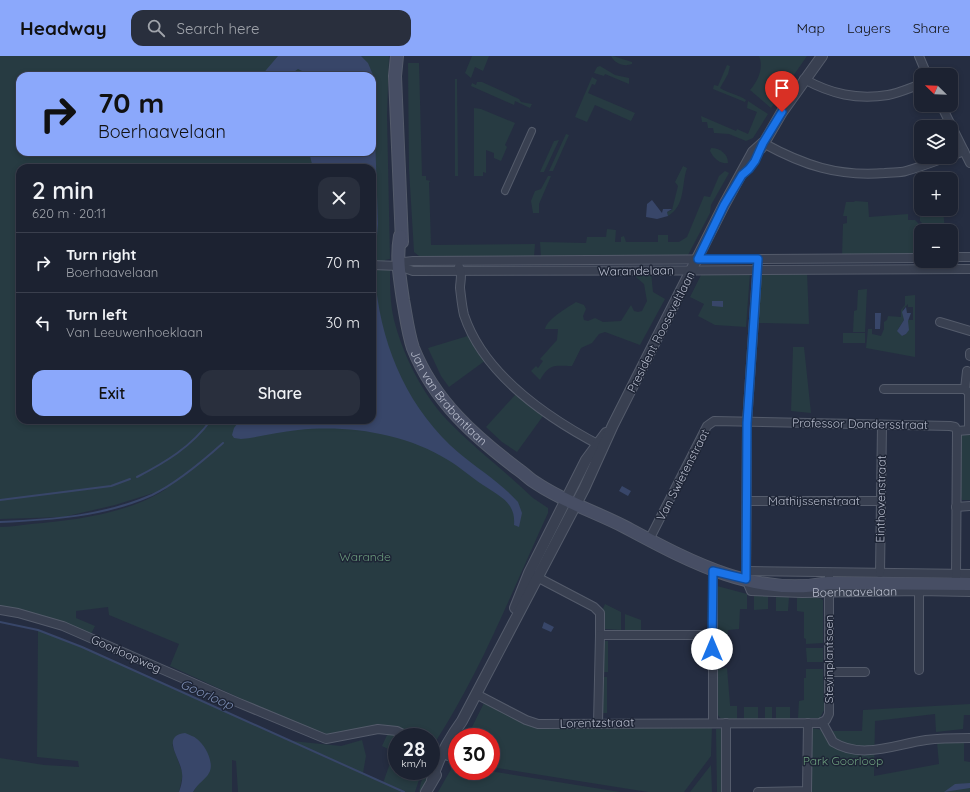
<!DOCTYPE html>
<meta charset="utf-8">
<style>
:root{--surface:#1c2231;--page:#292f3d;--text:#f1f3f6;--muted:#a0a4ab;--line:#3a3f4d;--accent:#8ba8fb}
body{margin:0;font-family:Quicksand,sans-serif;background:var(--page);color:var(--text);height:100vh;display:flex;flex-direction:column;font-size:15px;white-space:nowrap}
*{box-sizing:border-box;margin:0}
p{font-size:13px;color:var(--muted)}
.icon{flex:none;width:22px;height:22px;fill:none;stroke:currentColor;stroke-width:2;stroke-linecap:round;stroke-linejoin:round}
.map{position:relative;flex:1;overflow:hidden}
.drawer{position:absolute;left:16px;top:108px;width:360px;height:260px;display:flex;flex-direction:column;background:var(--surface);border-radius:12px;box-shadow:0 2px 6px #0003,0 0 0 1px var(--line)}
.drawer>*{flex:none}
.hud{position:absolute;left:16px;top:16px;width:360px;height:84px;border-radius:12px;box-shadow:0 2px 6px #0003,0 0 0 1px var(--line);background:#8ba8fb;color:#111;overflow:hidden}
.needle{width:26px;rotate:293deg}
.controls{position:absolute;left:914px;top:12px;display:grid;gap:8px}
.controls a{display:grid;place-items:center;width:44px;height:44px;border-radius:8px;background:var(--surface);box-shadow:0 2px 6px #0003,0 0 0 1px var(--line);font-size:20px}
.speed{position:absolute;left:388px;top:672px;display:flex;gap:8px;font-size:20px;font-weight:700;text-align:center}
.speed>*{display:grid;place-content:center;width:52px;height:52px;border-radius:50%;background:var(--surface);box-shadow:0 2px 6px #0003,0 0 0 1px var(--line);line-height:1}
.speed small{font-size:10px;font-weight:400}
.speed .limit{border:6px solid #d22;background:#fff;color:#111}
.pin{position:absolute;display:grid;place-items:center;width:34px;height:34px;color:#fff;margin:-41px -17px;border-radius:50% 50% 50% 0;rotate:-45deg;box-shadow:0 0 4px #0007}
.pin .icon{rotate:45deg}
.me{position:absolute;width:44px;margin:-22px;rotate:0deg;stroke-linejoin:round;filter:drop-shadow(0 0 3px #0008)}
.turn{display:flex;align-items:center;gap:14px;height:84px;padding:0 16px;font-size:18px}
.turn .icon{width:52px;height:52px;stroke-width:2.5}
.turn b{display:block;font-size:28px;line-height:34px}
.round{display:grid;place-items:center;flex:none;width:42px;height:42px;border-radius:12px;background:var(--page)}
.headline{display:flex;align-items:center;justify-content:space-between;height:68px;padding:0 16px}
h1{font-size:24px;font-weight:600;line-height:30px}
.action{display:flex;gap:8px;margin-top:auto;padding:8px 16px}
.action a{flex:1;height:46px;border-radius:12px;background:var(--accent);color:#111;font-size:16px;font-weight:600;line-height:46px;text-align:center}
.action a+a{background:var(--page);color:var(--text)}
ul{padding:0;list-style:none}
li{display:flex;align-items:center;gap:12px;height:60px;padding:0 16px;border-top:1px solid var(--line)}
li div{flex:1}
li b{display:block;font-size:15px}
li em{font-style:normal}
header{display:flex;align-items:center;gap:24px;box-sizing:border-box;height:56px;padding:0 20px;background:var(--accent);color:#111}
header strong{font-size:19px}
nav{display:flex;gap:22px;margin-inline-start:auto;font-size:14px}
.search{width:280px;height:36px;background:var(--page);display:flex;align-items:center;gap:10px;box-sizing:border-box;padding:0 14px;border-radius:12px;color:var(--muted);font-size:15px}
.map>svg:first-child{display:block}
</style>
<header>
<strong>Headway</strong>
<div class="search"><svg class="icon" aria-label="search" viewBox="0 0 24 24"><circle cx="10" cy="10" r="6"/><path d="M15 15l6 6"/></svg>Search here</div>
<nav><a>Map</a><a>Layers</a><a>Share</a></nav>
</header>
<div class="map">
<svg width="970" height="736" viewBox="0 0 970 736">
<rect width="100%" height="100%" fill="#252d41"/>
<g fill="#273b42" fill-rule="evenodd">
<path d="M 0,0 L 389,0 L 387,59 L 390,203 L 385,204 L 385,212 L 390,212 C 390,230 390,247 394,264 C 403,299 422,337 447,364 C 474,392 505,415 533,442 L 548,452 L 548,457 C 512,535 481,616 434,688 L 431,688 L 431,681 C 412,681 402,672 384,669 C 367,666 353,678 337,680 C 327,681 258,652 242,647 L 242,643 L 170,610 L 179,588 L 109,559 L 108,551 L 76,555 L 76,562 L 95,570 L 91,578 L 0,551 L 0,471 C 10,471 20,469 31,468 C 76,464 127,458 166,433 L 115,449 L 63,461 L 0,463 ZM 20,20 L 372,20 L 372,96 L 20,96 ZM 20,112 L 372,112 L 372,364 L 20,364 Z"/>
<polygon points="472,0 489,0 483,15 475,11 471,22 465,17"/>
<path d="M 613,0 L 632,6 L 632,8 C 624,11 615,8 611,0 Z"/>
<path d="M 759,0 L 807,0 L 771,52 L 750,34 C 758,25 764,12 759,0 Z"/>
<polygon points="408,7 419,7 422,120 426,120 426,124 431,125 429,126 431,189 535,188 534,201 419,200 414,196 409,113"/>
<path d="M 727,9 L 730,10 L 728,18 L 720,32 C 729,38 738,38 746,44 L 745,46 L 713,33 L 714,29 L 718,30 Z"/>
<polygon points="600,10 615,19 629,22 629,28 605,18 604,20 594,17 597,11"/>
<polygon points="592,21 597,24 595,29 592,28 588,37 635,57 631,65 595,49 587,66 575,61"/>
<polygon points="455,23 457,23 458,120 455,120"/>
<polygon points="477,26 482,26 519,43 521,46 532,48 530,52 515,45 514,49 471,30 472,27 476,29"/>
<polygon points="748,45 768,58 753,82 746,85 729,78 714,77 713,72 708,72 707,66 702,66 701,60 736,75 737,73 748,78 757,56 747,52"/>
<polygon points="474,52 481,53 515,67 505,89 507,91 501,105 494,102 494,97 486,94 486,117 483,116 483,120 474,120"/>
<polygon points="566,78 569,79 553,115 549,115"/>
<polygon points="559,84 544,116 540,116 554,85"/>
<path d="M 711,92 C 720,92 728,98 728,107 C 720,108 714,103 710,95 Z"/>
<path d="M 683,110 L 687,112 C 681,129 686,149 668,160 L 667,156 L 672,154 L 678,130 L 675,126 Z"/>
<polygon points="725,115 729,117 711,149 710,157 688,199 541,201 540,186 586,187 587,181 606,181 607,173 616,174 615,186 621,186 621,181 624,180 626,186 658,186 658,179 668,179 668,186 679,186 687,181 704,140 710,141 719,120"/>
<polygon points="548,120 551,120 539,148 539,157 533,157 531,145 535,135 541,133"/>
<polygon points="855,145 868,146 869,161 908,158 908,164 915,164 921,170 920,175 921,189 917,190 914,200 842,200 843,168 847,167 847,160 843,160 846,146 854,146"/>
<polygon points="943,153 945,175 934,175 933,168 923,168 920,165 920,155"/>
<polygon points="807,215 809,268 758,267 762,217"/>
<path d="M 651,216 L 653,236 L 665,243 L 640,289 L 605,276 L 599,278 L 592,287 L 581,292 L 572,310 C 554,310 550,307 540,324 L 531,315 L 536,310 L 538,312 L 543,305 L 540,303 L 557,284 L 558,273 L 545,273 C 547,263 567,252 576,246 L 584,249 L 586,253 L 583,260 L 584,264 L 588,265 L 595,262 L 603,266 L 621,265 L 631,249 L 634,255 L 638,256 L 642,255 L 647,245 L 644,228 L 636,221 L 638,217 Z"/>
<polygon points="702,217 750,217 746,271 715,269 698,260 704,248 690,241"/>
<polygon points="867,233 865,276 853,276 854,255 857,254 858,234"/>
<path d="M 915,239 L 915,301 L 866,292 L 868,273 L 872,273 L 872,278 L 881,280 L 884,273 L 884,266 L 887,264 L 888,260 L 901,261 L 901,254 L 905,249 L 905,240 ZM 908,248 L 908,251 L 913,251 L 913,264 L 908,264 L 908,271 L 906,278 L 902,280 L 898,273 L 904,264 L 903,253 Z"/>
<rect x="843" y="277" width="22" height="10"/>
<polygon points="471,279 486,304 449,331 441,320 428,292"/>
<polygon points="793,291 804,291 811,357 791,355"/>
<polygon points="516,338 543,360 517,396 502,386 486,371"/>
<polygon points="970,375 970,444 962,444 961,440 960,376"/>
<polygon points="717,530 747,538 747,553 740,553 739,573 728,574 727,583 718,583"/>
<polygon points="754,539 768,539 768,553 754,554"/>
<polygon points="776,541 789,541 788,555 776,555"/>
<polygon points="797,541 819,542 823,544 823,587 806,588 806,583 804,582 804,556 797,555"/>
<polygon points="605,548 621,556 621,574 605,573 602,572 602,555"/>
<polygon points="625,558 641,564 641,574 625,574"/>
<polygon points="38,574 82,591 292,685 341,690 362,684 366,700 363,717 383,727 394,696 382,690 388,677 400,681 397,681 397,715 422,715 415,736 238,736 236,705 232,704 232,736 193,736 199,726 205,721 172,688 183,718 179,736 0,736 0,702 44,709 79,711 78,705 37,701"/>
<rect x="601" y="585" width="7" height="31"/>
<polygon points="718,591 728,591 727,605 718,604"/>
<polygon points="806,592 823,592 823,606 807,606"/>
<polygon points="727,612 730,648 730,650 737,650 737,664 722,664 717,658 718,613"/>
<polygon points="806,613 823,613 824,654 820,662 798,662 799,645 804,644 804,622 806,622"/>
<polygon points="601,621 607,621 607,657 600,657"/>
<polygon points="484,647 522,665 712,670 711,700 684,736 648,736 491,711 491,681 467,681"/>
<polygon points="970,648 970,659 964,659 963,673 936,676 935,658 875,665 874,720 939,708 937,686 964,686 964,705 970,706 970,736 810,736 811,672 830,675 862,675 863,654"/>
<rect x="744" y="651" width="14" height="13"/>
<rect x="765" y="651" width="7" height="12"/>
<rect x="776" y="651" width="14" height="12"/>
<polygon points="716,673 723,673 723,736 717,736"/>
<polygon points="435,699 439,700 421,736 419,736 421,726 427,715 431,715 431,706"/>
<polygon points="454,708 457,709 457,715 489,715 620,736 438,736"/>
<polygon points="711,709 712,736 690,736"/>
</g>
<g fill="#384669">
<polygon points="278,0 361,0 368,7 373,19 378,168 377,180 372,186 372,112 313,112 309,96 372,96 372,20 312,20 298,13 288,20 261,20"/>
<polygon points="652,144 662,157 663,153 672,153 667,156 668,160 657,163 646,161 647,148"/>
<path d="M 372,230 L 376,231 C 383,295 410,355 459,397 C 478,413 501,427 518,446 L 522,457 L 519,471 L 514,469 C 516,446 499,440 483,429 C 471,421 460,411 448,404 C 404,377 348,369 298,374 C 278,376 260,381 241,383 L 234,382 L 232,379 L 234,372 L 240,364 L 372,364 Z"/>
<polygon points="712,245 723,245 723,251 712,250"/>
<polygon points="906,251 907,257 911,257 908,265 909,274 906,278 902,280 897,275 904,264 902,256"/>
<polygon points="875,257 881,257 880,273 875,273"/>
<polygon points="622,430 631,435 628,440 619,435"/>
<polygon points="544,566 554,571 551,576 542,572"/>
<path d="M 185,677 C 189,679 194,680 197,683 C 205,689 215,707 209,717 C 206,723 198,727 193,736 L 179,736 C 181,730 183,723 182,717 C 181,703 160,680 185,677 Z"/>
<polygon points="970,727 970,732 944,736 955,728"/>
</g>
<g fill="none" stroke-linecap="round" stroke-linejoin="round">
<g stroke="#384669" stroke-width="2">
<path d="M 137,421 C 166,406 191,391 211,364"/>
<polyline points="0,444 111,430 130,423"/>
<path d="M 0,466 C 51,464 105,460 152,439 C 175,428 204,404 223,387"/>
<polyline points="0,566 38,574 82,591 404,736"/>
</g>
<g stroke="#545b6b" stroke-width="8">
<polyline id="pedestrian" points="505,135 532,75"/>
</g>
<g stroke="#545b6b" stroke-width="10">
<g id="minor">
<polyline points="919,0 927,19"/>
<path d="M 804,23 C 831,38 857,44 888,39 C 899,37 910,32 921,28"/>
<polyline points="941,49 970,107"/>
<path d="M 763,87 C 803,109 838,121 885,117 C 892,116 900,117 906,115 C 920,111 933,106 947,101"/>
<polyline points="951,100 964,95"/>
<polyline points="951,201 970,201"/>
<path id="s1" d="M 758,203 L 747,367 L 746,523 L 751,535 L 802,537 L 919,535 L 970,536"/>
<path d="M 372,209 L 399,210 L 413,215 C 599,216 784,213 970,213"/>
<polyline points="399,210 404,206 413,205 921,202"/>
<path d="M 459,211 C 463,218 460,225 460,232 C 461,240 462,251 464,259 C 484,319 549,363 603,391"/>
<polyline points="940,266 970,275"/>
<polyline points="970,297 970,300"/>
<polyline points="967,315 965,333 969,337 969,374"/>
<polyline points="884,333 965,333"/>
<polyline points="747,445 881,445"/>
<polyline points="956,451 970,450"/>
<polyline points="649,484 707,370 714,365 950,370 955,371 957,375 970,374"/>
<polyline points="713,515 713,667"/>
<polyline points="747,515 970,518"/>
<polyline points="880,517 882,369"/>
<polyline points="533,519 594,551 600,557 600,579 712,579"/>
<polyline points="956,522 957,375"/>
<polyline points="919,535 919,614"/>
<polyline points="0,554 18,557 63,570 239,647 326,683 378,673 397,675 409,681"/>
<polyline points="829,616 865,616"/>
<polyline points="476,638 526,664 538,668 820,667 826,664 829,658 829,517"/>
<path d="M 822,666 L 833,686 C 862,704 896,688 926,684 C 941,682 956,682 970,682"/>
<polyline points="598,667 600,579"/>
<polyline points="726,667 726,736"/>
<polyline points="431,692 448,700"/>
<polyline points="758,736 807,735 808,667"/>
</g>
</g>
<g stroke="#545b6b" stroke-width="12">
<g id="tertiary">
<polyline points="761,92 782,56 822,0"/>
<polyline points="515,552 529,517 586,404 606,377"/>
<path d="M 432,724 C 438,702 449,683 462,665 L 584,433 L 613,369 L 724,149 L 753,96 L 763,87"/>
<polyline points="426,736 436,719"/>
</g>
</g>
<g stroke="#545b6b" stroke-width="14">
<g id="secondary">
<polyline points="397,0 395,20 402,186"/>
<path id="s2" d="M 400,180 C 396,202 400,223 403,244 C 406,260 408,277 413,292 C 434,345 475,381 519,414 C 525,418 530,424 536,427 C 564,446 596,456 625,471 C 687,504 755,542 828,527 L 970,528"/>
</g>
</g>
<use href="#pedestrian" stroke="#394051" stroke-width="6"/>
<use href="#minor" stroke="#394051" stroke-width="8"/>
<use href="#tertiary" stroke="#394051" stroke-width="10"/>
<use href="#secondary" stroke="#474e64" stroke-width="12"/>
</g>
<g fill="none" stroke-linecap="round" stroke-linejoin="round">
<g stroke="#114b97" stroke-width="10">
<polyline id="route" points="712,593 713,515 746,523 747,367 758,203 698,203 724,149 742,119 749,113 755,105 763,87 782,56"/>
</g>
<use href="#route" stroke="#1a73e8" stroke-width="7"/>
</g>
<g text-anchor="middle" stroke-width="3" stroke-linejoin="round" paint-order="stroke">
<g font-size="12" fill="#b6bbcb" stroke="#1e2536">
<text transform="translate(636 215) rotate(-1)" y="4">Warandelaan</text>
<text transform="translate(661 276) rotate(-63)" y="4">President Rooseveltlaan</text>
<text dy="4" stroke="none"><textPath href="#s2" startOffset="175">Jan van Brabantlaan</textPath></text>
<text transform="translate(860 368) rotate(1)" y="4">Professor Dondersstraat</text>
<text transform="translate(683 419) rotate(-63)" y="4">Van Swietenstraat</text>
<text transform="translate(881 443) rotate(-89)" y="4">Einthovenstraat</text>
<text x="814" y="449">Mathijssenstraat</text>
<text dy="4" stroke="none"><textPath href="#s1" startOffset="437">Boerhaavelaan</textPath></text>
<text transform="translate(126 598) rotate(24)" y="4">Goorloopweg</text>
<text transform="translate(829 603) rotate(-90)" y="4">Stevinplantsoen</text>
<text transform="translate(597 667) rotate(-1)" y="4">Lorentzstraat</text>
</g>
<g font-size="12" fill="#6c9d7d" stroke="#1e2536">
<text x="365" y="505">Warande</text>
<text x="843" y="709">Park Goorloop</text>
</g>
<g font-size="13" font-style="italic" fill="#7c8db3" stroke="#1e2536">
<text transform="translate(207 638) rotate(24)" y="5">Goorloop</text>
</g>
</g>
</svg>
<div class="controls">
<a><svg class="needle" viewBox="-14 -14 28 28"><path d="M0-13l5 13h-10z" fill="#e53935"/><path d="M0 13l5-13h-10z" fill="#a0a4ab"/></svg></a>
<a><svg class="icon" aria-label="layers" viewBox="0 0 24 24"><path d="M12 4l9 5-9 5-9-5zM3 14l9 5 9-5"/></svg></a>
<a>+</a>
<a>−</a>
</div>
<div class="speed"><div>28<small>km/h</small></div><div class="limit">30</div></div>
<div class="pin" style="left:782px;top:56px;background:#d93025"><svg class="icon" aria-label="arrive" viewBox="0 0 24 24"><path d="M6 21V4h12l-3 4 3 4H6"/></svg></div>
<svg class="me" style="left:712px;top:593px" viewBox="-20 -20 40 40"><circle r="19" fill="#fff"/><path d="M0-13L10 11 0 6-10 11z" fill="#1a73e8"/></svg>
<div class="hud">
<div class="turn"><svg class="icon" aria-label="right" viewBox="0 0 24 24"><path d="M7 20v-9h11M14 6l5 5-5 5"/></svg><div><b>70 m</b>Boerhaavelaan</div></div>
</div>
<section class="drawer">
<div class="headline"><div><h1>2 min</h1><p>620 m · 20:11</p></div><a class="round"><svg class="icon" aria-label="close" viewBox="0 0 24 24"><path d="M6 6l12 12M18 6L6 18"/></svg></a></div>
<ul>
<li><svg class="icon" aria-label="right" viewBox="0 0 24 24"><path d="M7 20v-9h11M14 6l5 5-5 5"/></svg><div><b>Turn right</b><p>Boerhaavelaan</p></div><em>70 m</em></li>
<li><svg class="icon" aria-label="left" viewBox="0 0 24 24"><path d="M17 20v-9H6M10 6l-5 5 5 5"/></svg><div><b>Turn left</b><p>Van Leeuwenhoeklaan</p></div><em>30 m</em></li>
</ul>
<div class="action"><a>Exit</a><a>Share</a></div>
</section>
</div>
